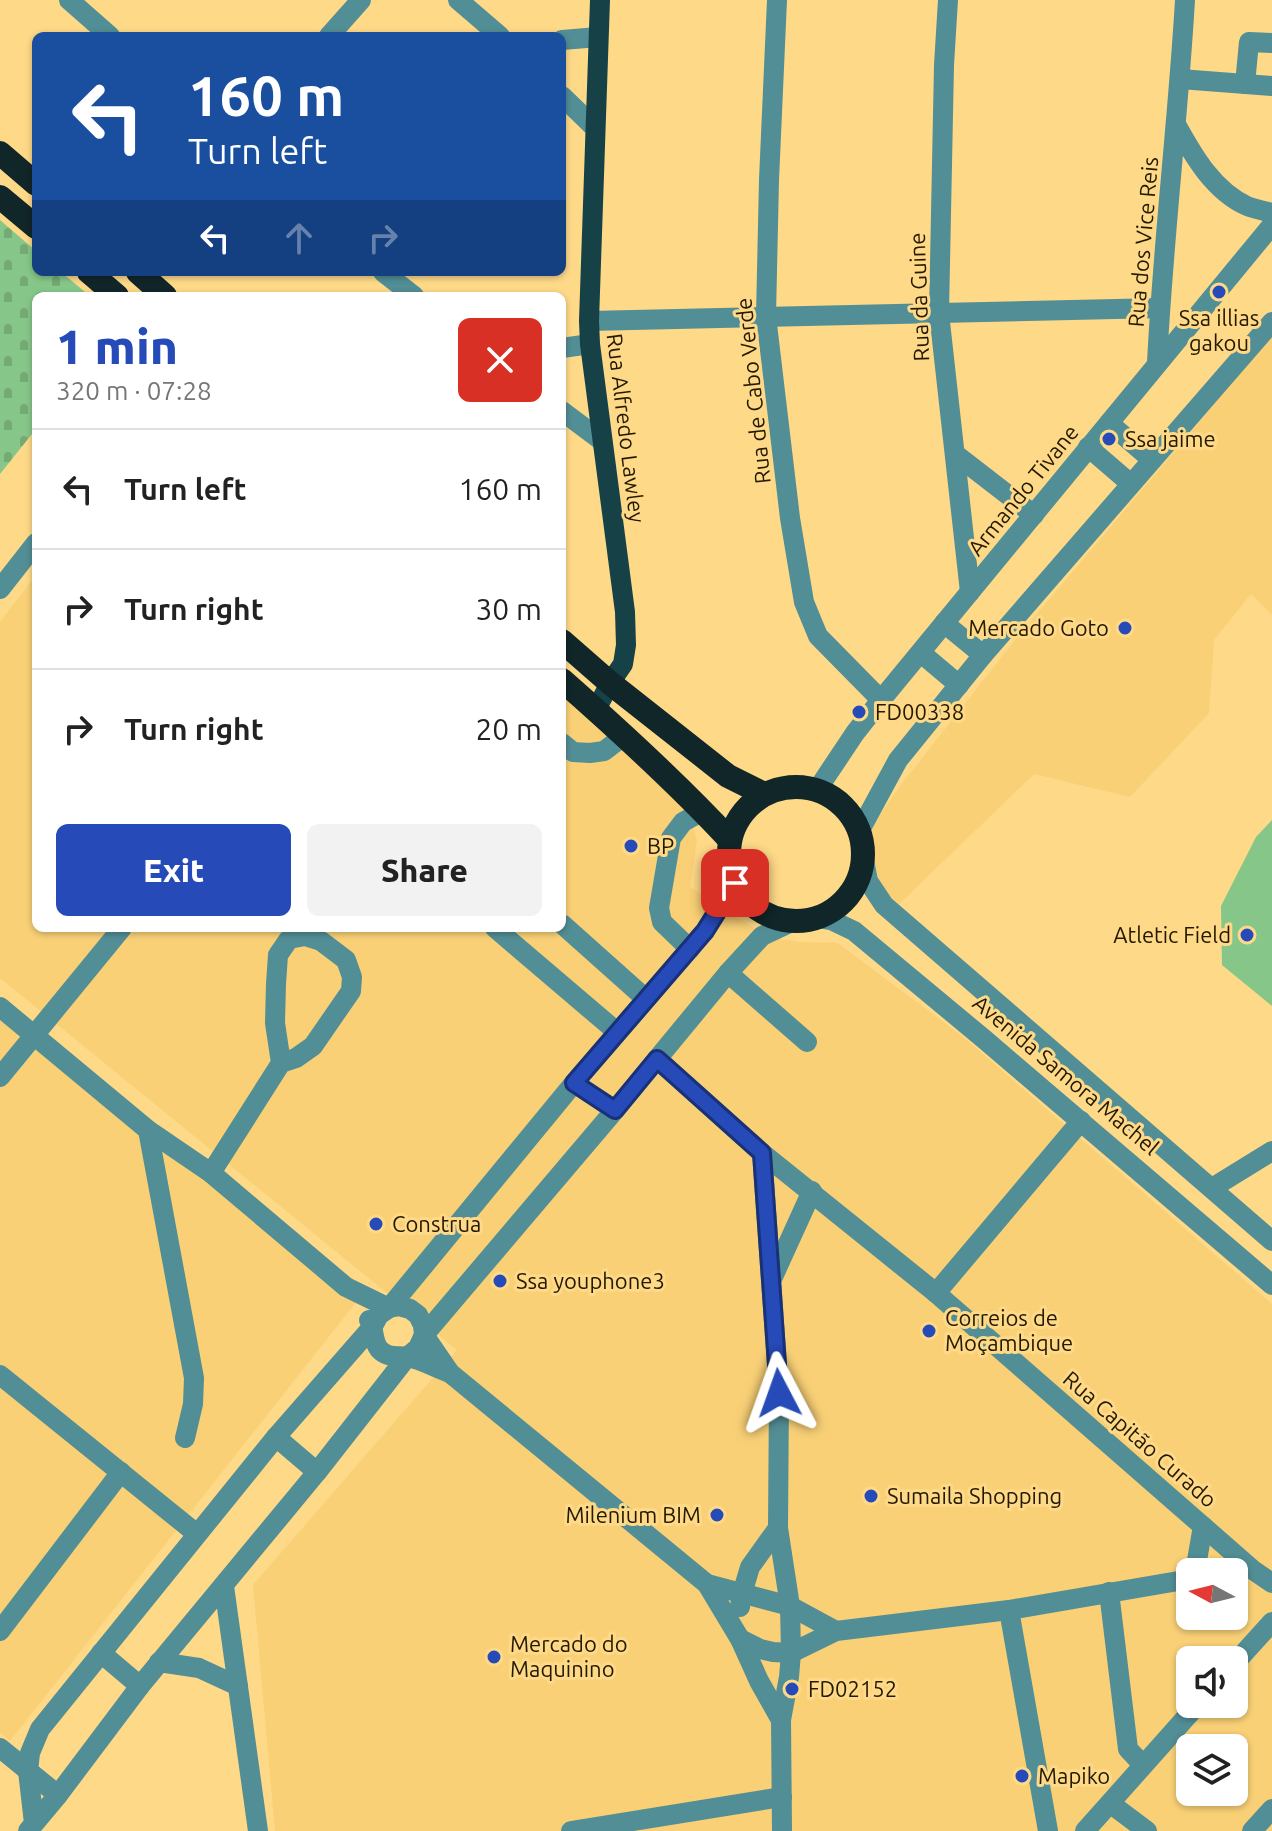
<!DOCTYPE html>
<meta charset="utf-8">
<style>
:root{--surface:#fff;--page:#f2f2f2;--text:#222;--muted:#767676;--line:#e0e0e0;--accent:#264bb9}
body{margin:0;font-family:Ubuntu,sans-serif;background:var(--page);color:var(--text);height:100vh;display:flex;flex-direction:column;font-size:30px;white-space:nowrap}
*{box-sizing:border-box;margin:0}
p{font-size:26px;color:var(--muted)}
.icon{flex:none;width:44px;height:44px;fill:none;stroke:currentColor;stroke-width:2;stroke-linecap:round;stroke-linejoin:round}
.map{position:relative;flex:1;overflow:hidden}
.side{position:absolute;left:32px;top:292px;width:534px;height:640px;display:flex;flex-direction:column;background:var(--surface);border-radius:12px;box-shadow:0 2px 6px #0004}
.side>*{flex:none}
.guide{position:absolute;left:32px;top:32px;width:534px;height:244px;border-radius:12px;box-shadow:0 2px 6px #0004;background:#1a4fa0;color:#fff;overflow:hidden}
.needle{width:52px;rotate:277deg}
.buttons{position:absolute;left:1176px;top:1558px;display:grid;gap:16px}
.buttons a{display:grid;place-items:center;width:72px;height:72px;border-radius:12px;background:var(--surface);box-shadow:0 2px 6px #0004;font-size:40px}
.pin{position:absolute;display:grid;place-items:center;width:68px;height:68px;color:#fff;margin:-34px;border-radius:16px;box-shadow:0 4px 12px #0006}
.me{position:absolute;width:88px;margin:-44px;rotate:356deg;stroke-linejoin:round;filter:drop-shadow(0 0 6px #0008)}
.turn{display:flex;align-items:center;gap:28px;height:168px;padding:0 24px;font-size:36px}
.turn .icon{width:104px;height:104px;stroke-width:2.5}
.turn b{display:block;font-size:56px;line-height:68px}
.lanes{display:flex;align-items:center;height:76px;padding:0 24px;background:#0003;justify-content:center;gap:40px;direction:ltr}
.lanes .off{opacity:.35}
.round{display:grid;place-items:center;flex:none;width:84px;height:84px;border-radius:12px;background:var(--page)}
.overview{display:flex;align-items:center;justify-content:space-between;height:136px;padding:0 24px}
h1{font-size:48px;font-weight:800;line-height:60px;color:var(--accent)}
.cta{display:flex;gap:16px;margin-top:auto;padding:16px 24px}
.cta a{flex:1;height:92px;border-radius:12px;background:var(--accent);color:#fff;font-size:32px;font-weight:800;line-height:92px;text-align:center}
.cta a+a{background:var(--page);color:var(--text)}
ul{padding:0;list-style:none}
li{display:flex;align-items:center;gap:24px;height:120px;padding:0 24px;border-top:2px solid var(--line)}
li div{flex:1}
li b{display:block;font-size:30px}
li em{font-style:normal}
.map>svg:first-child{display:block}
</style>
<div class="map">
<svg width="1272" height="1831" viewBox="0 0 1272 1831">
<defs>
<pattern id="cemetery-stones" width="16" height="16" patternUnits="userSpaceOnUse" patternTransform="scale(2)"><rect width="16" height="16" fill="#86c789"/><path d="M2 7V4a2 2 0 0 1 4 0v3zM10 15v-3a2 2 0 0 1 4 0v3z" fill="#74aa74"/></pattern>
</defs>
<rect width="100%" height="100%" fill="#fed988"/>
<g fill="#f9d076" fill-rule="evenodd">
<polygon points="1272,336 1272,615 1251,594 1214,640 1209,713 1130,797 1034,774 899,904 880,887 868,832 900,786 1015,640"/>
<path d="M 36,575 L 36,928 L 562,928 L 562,695 L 683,796 L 697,840 L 690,887 L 768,937 L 799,942 L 838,943 L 962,1036 L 1272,1304 L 1272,1831 L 275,1831 L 253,1585 L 457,1350 L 0,978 L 0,622 ZM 1190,1572 L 1234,1572 L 1234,1616 L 1190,1616 ZM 1190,1660 L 1234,1660 L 1234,1704 L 1190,1704 ZM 1190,1748 L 1234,1748 L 1234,1792 L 1190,1792 Z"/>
<polygon points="0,1011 357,1301 10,1741 0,1732"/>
</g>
<polygon fill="#86c789" points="1272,820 1272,1006 1222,965 1221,906 1256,837"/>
<polygon fill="url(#cemetery-stones)" points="0,220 36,251 36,272 61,272 90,296 36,296 36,429 0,474"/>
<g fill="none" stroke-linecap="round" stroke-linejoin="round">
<g stroke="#528e95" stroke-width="20">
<polyline points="69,0 110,36"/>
<polyline points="458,0 500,36"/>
<polyline points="777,0 769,180 766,316 790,518 804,602 818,636 881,700"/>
<polyline points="948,0 944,65 939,313 970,592"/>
<polyline points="329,36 361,0"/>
<polyline points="562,40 598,37"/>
<polyline points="1180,79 1272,86"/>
<polyline points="1245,84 1249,42 1272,43"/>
<polyline points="562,96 594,127"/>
<path d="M 1177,126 C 1194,157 1214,191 1247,206 C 1255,209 1264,211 1272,213"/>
<polyline points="383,272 414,296"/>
<polyline points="589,321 1160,308"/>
<polyline points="562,348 590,344"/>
<path d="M 1157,363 C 1163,241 1178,121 1185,0"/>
<polyline points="562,411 602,441"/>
<polyline points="1109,423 1152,460"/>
<polyline points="1088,447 1131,484"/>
<polyline points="955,454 1034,515"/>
<polyline points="0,589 36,543"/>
<polyline points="944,623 983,655"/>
<polyline points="921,653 959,685"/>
<polyline points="562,743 573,752 590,753 604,751 625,735"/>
<polyline points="817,790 855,733 881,700 1272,225"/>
<polyline points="859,832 898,760 983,655 1272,322"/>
<polyline points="863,855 868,881 884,905 1272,1241"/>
<polyline points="818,918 831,920 854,931 984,1039 1272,1285"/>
<polyline points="562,924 646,999"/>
<polyline points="495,928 617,1032"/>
<polyline points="690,949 662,922 659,908 671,838 683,822 703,811"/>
<polyline points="728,973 807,1042"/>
<polyline points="0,1007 148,1130 211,1173 346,1287 389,1308 399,1306 410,1309 418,1315 423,1325 424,1335 450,1373 707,1584 740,1639 759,1681 781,1720"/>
<polyline points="657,1059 762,1153 936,1293 1253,1570 1272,1583"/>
<polyline points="0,1077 122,928"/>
<polyline points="574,1083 615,1110"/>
<polyline points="148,1130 194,1378 193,1404 185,1438"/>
<polyline points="762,1153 779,1393 778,1528 790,1606 791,1653 789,1677 781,1720 782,1831"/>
<polyline points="211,1173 281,1063 275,1023 276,984 278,955 289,939 305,936 321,941 346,960 352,977 351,991 313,1046 296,1058 281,1063"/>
<polyline points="1212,1188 1272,1151"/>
<polyline points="772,1279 812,1191"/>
<polyline points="936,1293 1081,1121"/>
<path d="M 369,1320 C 375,1329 372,1340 379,1349 C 388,1359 397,1355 408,1357 C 422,1360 436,1368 450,1373"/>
<polyline points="0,1375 197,1534"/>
<polyline points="276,1437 317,1472"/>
<polyline points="1195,1572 1203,1526"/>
<polyline points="707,1584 790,1606 836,1631"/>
<polyline points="224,1586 258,1831"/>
<polyline points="1109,1592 1128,1749 1143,1765"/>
<polyline points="740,1607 742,1594 750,1567 778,1528"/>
<polyline points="1009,1610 1048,1831"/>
<polyline points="0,1631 121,1472"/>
<polyline points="740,1639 760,1649 773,1652 791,1653 836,1631 1009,1610 1190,1579"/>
<polyline points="101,1653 140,1686"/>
<polyline points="159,1662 199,1668 238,1686"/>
<polyline points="1234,1664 1272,1622"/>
<polyline points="0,1748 58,1795"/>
<polyline points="1111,1804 1147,1831"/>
<polyline points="34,1823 28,1771 30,1753 40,1729 276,1437 373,1326 379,1315 389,1308 574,1083 705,931 735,883"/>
<polyline points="28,1831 58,1795 140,1686 317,1472 407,1357 418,1348 424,1335 615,1110 728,973 762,936 794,921"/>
<polyline points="571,1831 782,1797"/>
<polyline points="1085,1831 1198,1704"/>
<polyline points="1252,1831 1272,1809"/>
</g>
<polyline stroke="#164247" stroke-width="20" points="596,710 610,683 623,664 626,645 625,612 590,344 589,321 600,0"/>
<g stroke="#112629" stroke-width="24">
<polyline points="0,153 36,184"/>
<polyline points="0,197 36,227"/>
<polyline points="89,272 117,296"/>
<polyline points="138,272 165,296"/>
<polyline points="562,641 610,683 728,776 764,794"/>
<path d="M 562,680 C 620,731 677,783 730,840"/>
<circle cx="796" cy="854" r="67"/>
</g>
</g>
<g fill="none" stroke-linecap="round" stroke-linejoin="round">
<g stroke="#193178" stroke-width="20">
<polyline id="route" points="735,883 705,931 574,1083 615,1110 657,1059 762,1153 779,1393"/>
</g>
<use href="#route" stroke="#264bb9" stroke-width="14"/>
</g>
<g fill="#264bb9" stroke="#fed988" stroke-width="3">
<circle cx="1219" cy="292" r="8"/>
<circle cx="1109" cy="439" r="8"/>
<circle cx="1125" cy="628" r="8"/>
<circle cx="859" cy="712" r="8"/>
<circle cx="631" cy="846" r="8"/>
<circle cx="1247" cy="935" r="8"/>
<circle cx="376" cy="1224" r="8"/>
<circle cx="500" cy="1281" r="8"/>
<circle cx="929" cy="1331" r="8"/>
<circle cx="871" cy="1496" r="8"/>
<circle cx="717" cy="1515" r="8"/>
<circle cx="494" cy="1657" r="8"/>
<circle cx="792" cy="1689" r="8"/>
<circle cx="1022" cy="1776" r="8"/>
</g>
<g text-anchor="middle" stroke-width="6" stroke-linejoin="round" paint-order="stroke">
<g font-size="22" fill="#241901" stroke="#fed988">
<text transform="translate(1143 242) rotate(-85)" y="8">Rua dos Vice Reis</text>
<text transform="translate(919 297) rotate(-92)" y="8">Rua da Guine</text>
<text transform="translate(753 391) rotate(-96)" y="8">Rua de Cabo Verde</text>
<text transform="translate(626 428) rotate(83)" y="8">Rua Alfredo Lawley</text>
<text transform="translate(1023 490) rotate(-51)" y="8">Armando Tivane</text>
<text transform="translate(1066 1075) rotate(40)" y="8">Avenida Samora Machel</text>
<text transform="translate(1140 1439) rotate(41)" y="8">Rua Capitão Curado</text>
</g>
<g font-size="22" fill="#241901" stroke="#fed988" text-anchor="start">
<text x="1219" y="326" text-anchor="middle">Ssa illias<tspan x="1219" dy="25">gakou</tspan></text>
<text x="1125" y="447">Ssa jaime</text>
<text x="1109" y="636" text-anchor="end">Mercado Goto</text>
<text x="875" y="720">FD00338</text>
<text x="647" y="854">BP</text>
<text x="1231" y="943" text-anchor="end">Atletic Field</text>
<text x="392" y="1232">Construa</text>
<text x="516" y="1289">Ssa youphone3</text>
<text x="945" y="1326">Correios de<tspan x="945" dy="25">Moçambique</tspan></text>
<text x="887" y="1504">Sumaila Shopping</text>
<text x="701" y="1523" text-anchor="end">Milenium BIM</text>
<text x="510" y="1652">Mercado do<tspan x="510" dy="25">Maquinino</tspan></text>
<text x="808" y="1697">FD02152</text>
<text x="1038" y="1784">Mapiko</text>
</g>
</g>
</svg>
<div class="buttons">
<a><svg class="needle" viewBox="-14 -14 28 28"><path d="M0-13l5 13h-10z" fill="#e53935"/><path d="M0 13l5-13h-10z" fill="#767676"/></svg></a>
<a><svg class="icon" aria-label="sound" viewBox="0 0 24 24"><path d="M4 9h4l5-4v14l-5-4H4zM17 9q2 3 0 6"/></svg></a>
<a><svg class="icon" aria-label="layers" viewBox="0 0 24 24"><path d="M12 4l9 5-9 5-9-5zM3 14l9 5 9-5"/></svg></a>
</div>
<div class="pin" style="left:735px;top:883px;background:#d93025"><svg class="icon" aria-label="arrive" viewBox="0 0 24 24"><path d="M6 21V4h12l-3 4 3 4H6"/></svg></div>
<svg class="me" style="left:779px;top:1393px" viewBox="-20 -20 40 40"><path d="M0-17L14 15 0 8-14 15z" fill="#264bb9" stroke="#fff" stroke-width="4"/></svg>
<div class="guide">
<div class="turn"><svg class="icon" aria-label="left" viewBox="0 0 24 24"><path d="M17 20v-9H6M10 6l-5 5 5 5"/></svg><div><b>160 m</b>Turn left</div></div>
<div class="lanes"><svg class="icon" aria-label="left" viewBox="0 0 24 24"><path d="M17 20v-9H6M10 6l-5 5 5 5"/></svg><svg class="icon off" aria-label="ahead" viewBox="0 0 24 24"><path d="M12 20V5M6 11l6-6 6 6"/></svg><svg class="icon off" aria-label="right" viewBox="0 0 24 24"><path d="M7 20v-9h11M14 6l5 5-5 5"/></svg></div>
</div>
<section class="side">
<div class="overview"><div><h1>1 min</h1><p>320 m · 07:28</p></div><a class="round" style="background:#d93025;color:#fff"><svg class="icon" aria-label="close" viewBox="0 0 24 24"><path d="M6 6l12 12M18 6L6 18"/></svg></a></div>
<ul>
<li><svg class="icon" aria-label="left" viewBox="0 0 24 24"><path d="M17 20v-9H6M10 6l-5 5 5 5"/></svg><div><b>Turn left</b></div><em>160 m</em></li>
<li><svg class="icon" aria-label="right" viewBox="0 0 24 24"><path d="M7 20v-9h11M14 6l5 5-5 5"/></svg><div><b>Turn right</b></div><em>30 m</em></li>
<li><svg class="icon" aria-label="right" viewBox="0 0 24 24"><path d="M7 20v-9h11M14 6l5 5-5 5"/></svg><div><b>Turn right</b></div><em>20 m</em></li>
</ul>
<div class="cta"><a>Exit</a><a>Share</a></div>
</section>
</div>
